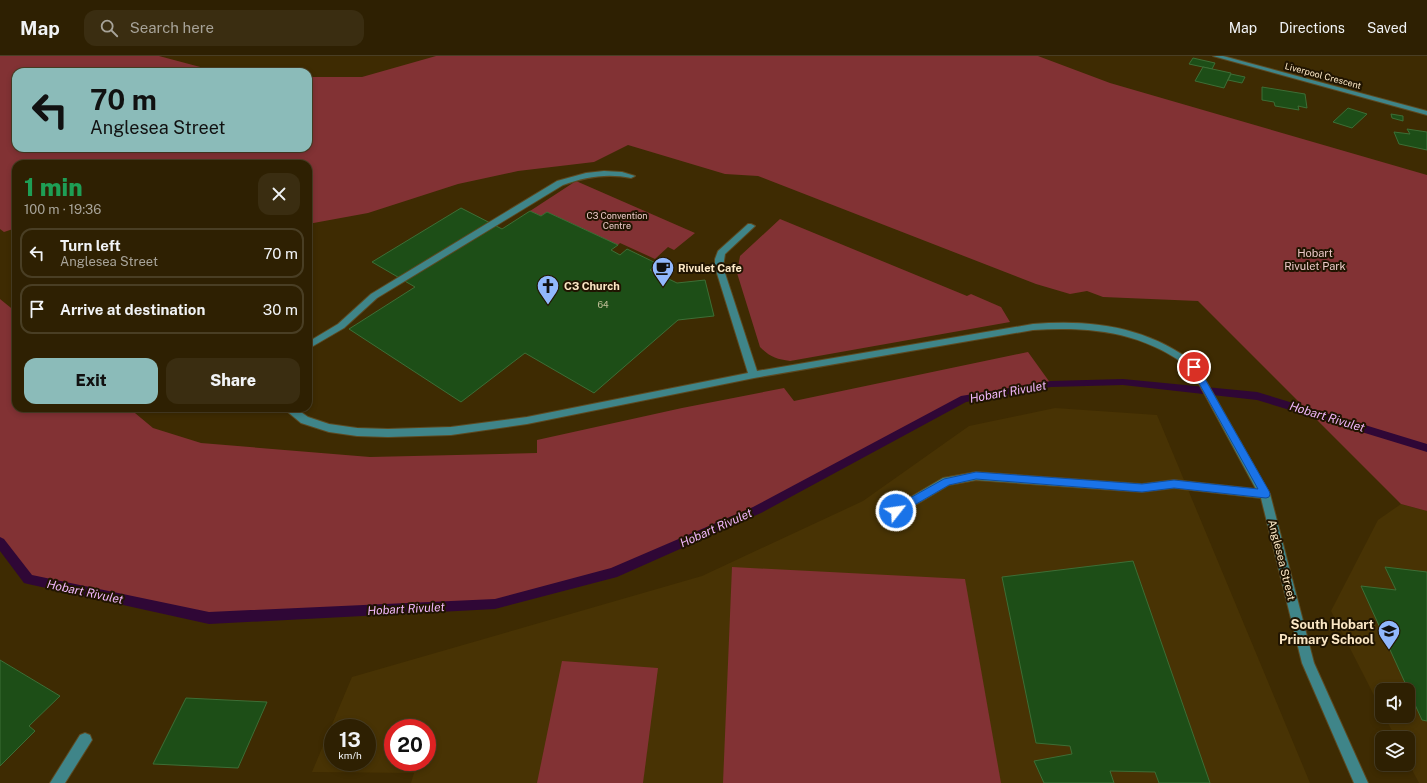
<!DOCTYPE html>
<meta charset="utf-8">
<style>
:root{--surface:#2e2002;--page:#3a2d11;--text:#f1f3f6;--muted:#a7a399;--line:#493e24;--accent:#8bbbb9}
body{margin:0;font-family:"Public Sans",sans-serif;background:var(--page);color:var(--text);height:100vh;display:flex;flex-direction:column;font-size:15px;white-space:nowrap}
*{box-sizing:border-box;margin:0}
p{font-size:13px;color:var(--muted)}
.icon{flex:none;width:22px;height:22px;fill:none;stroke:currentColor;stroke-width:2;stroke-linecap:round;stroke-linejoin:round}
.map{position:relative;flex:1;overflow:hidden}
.sheet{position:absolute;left:12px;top:104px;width:300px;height:252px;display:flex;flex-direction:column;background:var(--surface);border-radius:12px;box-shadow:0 2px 6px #0003,0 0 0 1px var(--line)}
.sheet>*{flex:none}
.hud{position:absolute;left:12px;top:12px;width:300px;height:84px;border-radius:12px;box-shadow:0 2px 6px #0003,0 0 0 1px var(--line);background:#8bbbb9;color:#111;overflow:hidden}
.tools{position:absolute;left:1375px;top:627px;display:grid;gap:8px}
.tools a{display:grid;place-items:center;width:40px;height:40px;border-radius:8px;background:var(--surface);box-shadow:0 2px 6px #0003,0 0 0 1px var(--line);font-size:20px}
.speed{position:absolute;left:324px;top:663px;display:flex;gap:8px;font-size:20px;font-weight:700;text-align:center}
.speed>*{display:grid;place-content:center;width:52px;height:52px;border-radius:50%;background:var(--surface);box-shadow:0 2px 6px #0003,0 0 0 1px var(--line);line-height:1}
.speed small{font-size:10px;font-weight:400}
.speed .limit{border:6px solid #d22;background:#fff;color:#111}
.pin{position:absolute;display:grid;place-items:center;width:34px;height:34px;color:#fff;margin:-17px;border:2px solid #fff;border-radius:50%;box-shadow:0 1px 4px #0007}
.me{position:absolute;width:44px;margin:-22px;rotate:60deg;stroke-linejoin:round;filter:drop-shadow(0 0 3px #0008)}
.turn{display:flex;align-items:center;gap:14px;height:84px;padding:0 12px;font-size:18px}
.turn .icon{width:52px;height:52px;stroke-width:2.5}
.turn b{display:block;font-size:28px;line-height:34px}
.round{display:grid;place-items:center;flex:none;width:42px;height:42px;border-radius:12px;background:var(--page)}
.overview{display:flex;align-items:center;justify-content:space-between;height:68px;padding:0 12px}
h1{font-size:24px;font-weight:800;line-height:30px;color:#1e9e55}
.action{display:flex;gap:8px;margin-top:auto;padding:8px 12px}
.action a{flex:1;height:46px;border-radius:12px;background:var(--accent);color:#111;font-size:16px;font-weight:800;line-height:46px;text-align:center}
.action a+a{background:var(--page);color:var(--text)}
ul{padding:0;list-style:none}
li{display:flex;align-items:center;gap:12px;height:50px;margin:0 8px 6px;padding:0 4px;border:2px solid var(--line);border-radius:12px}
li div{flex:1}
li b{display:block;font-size:15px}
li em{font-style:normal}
header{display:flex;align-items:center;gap:24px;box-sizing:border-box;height:56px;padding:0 20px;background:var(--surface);border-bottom:1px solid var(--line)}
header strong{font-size:19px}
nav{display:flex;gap:22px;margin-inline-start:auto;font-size:14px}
.search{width:280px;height:36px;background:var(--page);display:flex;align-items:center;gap:10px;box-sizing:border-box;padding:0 14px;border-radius:12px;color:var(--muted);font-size:15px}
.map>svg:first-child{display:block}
</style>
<header>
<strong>Map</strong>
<div class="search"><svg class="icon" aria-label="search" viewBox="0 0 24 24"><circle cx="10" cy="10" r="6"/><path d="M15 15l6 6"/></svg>Search here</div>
<nav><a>Map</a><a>Directions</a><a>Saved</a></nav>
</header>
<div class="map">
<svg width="1427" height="727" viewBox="0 0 1427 727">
<rect width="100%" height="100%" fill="#3e2b02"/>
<g fill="#483304" fill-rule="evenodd">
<path d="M 1055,352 L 1157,359 L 1310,727 L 411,727 L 414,717 L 312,716 L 352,621 L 702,520 L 863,445 L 969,370 ZM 333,672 L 367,672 L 367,706 L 333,706 ZM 393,672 L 427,672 L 427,706 L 393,706 Z"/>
<polygon points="1401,448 1427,455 1427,727 1419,727 1408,706 1408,682 1396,682 1384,660 1408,660 1408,634 1382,634 1382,655 1331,555 1378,464"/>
</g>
<g fill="#823234">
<polygon points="0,0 159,0 219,16 16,16 16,92 308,92 308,21 362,21 436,0 1038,0 1110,27 1427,119 1427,455 1401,448 1198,245 1103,241 1087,235 1070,238 1036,228 758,120 725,118 628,89 594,106 518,115 458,128 368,157 308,168 308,108 16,108 16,172 4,176 0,173"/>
<polygon points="576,125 695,177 674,194 668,191 655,203 620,187 618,189 547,156 541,160 530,155"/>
<path d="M 780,163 L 967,240 L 971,238 L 1001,251 L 1010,266 L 790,305 C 777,303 770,301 760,291 L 737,217 L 740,200 Z"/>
<polygon points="0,243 16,256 16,352 129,352 153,372 201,387 370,401 537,397 537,384 682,352 784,332 794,345 1028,296 1051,328 964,343 757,454 613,517 495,548 209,562 28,523 0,486"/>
<polygon points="732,511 965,523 1001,727 723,727"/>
<polygon points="562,605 658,612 643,727 537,727"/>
</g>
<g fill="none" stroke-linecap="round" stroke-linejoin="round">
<polygon fill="#2f0736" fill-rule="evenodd" points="1123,323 1257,336 1427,388 1427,396 1257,344 1123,329 1051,331 966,346 761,457 617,521 495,553 209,568 28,528 24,527 0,495 0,481 4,483 32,519 209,556 495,543 611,512 753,451 961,340 1051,325"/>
</g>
<g fill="#1d4e17" stroke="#3d6e36">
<polygon points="1193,2 1215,7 1212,13 1189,8"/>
<polygon points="1203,11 1231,17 1224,32 1195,25"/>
<polygon points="1231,18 1245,21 1242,27 1228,24"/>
<polygon points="1262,31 1305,38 1307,52 1298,50 1299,54 1275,50 1274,46 1262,44"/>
<polygon points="1348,52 1367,58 1352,72 1333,66"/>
<polygon points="1391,58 1403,60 1403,65 1392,62"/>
<polygon points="1407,73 1427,76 1427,94 1399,88 1394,76 1410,78"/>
<polygon points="461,152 502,173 530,155 541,160 547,156 618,189 611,194 620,199 627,193 658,208 650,214 677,227 705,224 714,260 678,264 594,337 525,297 461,346 349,273 415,231 372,206"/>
<polygon points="1133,505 1210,727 1159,727 1155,716 1110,715 1114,727 1044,727 1034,705 1072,698 1070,690 1036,687 1002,521"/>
<polygon points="1385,511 1427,516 1427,665 1422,664 1361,530 1396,534"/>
<polygon points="0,604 60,640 29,670 35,675 0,710"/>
<polygon points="186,642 267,646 238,712 153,708"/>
</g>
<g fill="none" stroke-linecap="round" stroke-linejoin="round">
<g stroke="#5c4921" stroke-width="2">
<g id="minor">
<polygon points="1213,0 1223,0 1427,55 1427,59"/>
<path d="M 604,115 L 622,116 L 635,120 L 631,122 C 607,117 585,121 563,129 L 377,242 L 344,272 L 308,293 L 308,286 L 338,268 L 371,238 L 557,125 L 586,117 Z"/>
<path d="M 748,168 L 751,168 L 755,170 L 725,198 L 723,211 L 757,315 L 1033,268 C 1093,263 1149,271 1197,309 L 1270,438 L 1314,607 L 1368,727 L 1354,727 L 1302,607 L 1261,442 L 1174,432 L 1142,436 L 976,424 L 949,429 L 900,458 L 896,460 L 892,458 L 890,455 L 892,452 L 943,422 L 976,416 L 1142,428 L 1174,424 L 1256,433 L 1191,313 C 1144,276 1091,270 1033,274 L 754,322 L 527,368 L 451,379 L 388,381 L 357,380 L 329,376 L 301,367 L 283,352 L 295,352 L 308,361 L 329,368 L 357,372 L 388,373 L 451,371 L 527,361 L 748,317 L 715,211 L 715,203 L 718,195 Z"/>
<polygon points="85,677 90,679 92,684 65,727 50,727 80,679"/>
</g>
</g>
<use href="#minor" fill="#3f8589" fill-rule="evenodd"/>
</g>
<polygon fill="#1a73e8" stroke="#114b97" points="1194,308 1197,309 1269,435 1270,438 1269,441 1266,442 1174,432 1142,436 976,423 949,429 899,458 896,460 892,458 891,455 892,452 944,423 976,416 1142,428 1174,424 1258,433 1190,311"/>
<defs>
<g id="cafe-pin" transform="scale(1.15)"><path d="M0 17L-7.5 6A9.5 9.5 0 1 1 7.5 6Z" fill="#91b8fd" stroke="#201401"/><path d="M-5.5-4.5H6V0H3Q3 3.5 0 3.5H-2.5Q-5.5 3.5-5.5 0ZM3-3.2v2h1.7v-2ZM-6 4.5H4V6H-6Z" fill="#111"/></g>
<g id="church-pin" transform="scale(1.15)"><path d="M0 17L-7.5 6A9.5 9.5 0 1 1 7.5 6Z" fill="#91b8fd" stroke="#201401"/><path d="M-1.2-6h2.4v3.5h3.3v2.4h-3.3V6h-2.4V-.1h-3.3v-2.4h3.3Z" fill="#111"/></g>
<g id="school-pin" transform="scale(1.15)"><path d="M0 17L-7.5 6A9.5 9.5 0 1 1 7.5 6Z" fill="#91b8fd" stroke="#201401"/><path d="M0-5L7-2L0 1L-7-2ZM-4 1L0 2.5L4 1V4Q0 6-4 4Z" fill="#111"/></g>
</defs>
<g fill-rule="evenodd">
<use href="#cafe-pin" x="663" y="212"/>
<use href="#church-pin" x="548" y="230"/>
<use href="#school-pin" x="1389" y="575"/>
</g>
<g text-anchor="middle" stroke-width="4" stroke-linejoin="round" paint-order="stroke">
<g font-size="9" fill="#fbe7c5" stroke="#201401">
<text transform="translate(1323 20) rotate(15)" y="3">Liverpool Crescent</text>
</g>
<g font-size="9" fill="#eac9c7" stroke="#201401">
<text x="617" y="163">C3 Convention<tspan x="617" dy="10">Centre</tspan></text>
</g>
<g font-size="9" fill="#c4c19a">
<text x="603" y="252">64</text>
</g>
<g font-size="11" fill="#eac9c7" stroke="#201401">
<text x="1315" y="201">Hobart<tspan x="1315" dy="13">Rivulet Park</tspan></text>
</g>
<g font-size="11" font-weight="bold" fill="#fbe7c5" stroke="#201401" text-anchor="start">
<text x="678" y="216">Rivulet Cafe</text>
<text x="564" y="234">C3 Church</text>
</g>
<g font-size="11" fill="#fbe7c5" stroke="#201401">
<text transform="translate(1282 504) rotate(76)" y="4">Anglesea Street</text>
</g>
<g font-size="12" font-style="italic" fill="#f1b7fb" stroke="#201401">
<text transform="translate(1008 336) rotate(-10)" y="4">Hobart Rivulet</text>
<text transform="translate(1327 361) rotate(17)" y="4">Hobart Rivulet</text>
<text transform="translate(716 472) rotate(-24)" y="4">Hobart Rivulet</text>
<text transform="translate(85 536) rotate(12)" y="4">Hobart Rivulet</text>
<text transform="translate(406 553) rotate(-3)" y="4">Hobart Rivulet</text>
</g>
<g font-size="13" font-weight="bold" fill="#fbe7c5" stroke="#201401" text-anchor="end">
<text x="1374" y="573">South Hobart<tspan x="1374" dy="15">Primary School</tspan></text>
</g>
</g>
</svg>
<div class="tools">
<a><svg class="icon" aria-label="sound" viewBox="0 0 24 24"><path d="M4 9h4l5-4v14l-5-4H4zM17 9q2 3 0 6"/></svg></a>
<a><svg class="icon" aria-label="layers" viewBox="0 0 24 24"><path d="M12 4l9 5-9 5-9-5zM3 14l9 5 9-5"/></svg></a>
</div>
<div class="speed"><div>13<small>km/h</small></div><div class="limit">20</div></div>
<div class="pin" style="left:1194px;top:311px;background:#d93025"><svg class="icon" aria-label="arrive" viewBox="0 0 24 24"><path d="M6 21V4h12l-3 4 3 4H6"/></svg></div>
<svg class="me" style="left:896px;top:455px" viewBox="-20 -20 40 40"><circle r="17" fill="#1a73e8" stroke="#fff" stroke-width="3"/><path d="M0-11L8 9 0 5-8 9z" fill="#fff"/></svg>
<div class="hud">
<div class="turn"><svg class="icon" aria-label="left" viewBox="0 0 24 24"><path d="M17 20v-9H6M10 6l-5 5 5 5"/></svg><div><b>70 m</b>Anglesea Street</div></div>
</div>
<section class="sheet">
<div class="overview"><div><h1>1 min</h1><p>100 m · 19:36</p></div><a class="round"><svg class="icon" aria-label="close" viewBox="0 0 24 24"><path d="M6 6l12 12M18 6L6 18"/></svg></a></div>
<ul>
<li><svg class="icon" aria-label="left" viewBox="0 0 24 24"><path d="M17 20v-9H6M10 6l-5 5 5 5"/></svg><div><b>Turn left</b><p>Anglesea Street</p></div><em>70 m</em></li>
<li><svg class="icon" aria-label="arrive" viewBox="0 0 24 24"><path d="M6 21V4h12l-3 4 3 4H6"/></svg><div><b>Arrive at destination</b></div><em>30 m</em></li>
</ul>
<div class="action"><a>Exit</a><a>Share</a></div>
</section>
</div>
